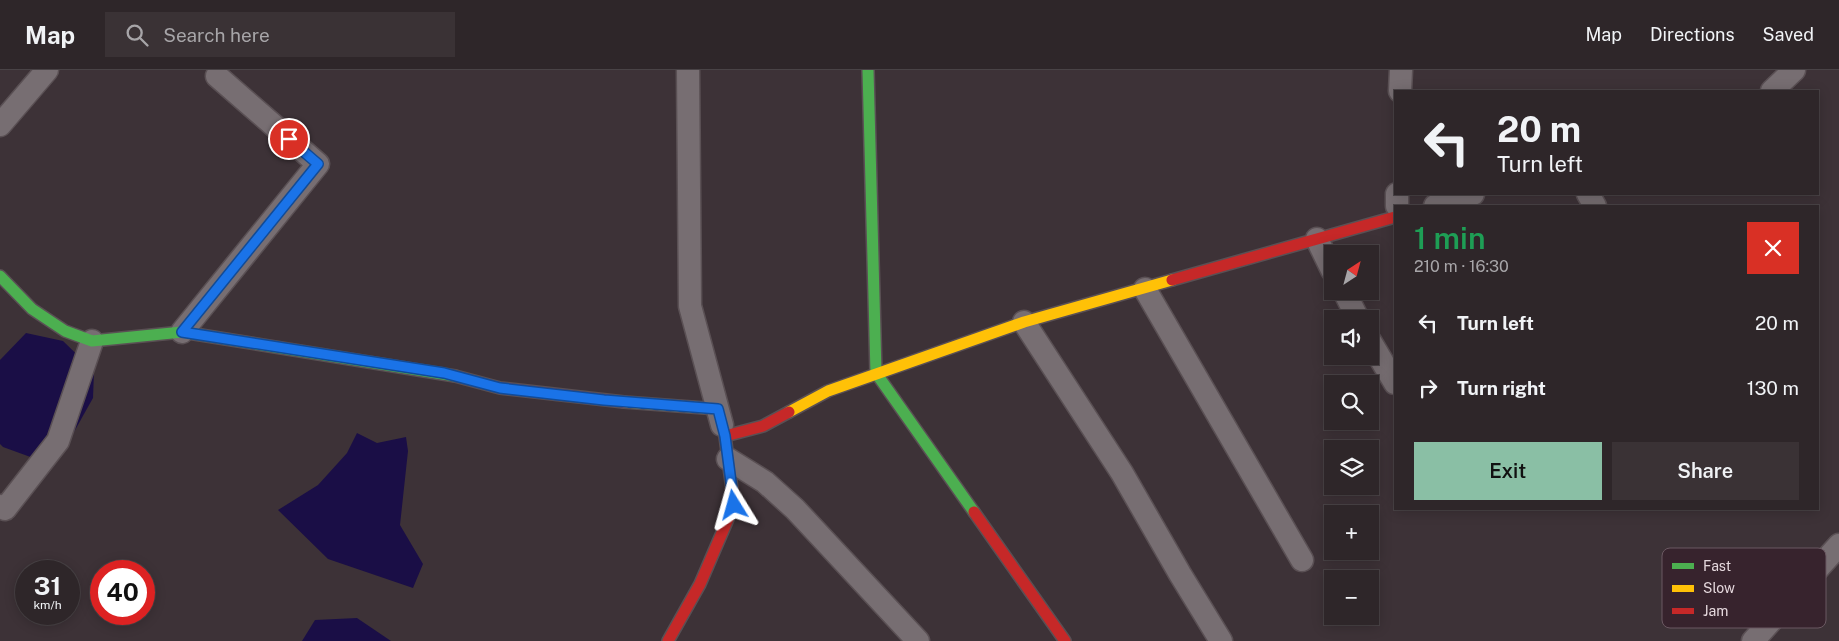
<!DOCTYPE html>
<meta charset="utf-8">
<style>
:root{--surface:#2e2629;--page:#3a3235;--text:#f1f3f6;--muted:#a7a5a8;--line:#494346;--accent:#8abfa5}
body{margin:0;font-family:"Public Sans",sans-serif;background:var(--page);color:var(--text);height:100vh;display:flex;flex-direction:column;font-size:19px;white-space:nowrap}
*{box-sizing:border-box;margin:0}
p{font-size:16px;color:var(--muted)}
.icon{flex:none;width:28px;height:28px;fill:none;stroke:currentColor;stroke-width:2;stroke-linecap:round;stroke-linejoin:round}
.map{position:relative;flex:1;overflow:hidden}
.drawer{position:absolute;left:1394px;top:135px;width:425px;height:305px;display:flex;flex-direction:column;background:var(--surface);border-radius:0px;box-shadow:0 2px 12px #0003,0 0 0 1px var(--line)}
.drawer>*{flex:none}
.banner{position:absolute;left:1394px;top:20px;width:425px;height:105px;border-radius:0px;box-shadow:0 2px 12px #0003,0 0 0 1px var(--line);background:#2e2629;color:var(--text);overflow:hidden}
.needle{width:32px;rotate:36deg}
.fabs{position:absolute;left:1324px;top:175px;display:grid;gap:10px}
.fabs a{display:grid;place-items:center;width:55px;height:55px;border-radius:0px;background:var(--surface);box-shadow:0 2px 12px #0003,0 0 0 1px var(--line);font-size:25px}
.speed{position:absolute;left:15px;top:490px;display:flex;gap:10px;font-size:25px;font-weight:700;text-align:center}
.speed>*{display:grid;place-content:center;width:65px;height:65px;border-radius:50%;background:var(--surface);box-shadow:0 2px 12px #0003,0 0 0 1px var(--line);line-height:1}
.speed small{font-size:12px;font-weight:400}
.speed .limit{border:8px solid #d22;background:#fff;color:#111}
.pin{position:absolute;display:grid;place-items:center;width:42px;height:42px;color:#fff;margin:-21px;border:2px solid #fff;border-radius:50%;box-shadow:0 1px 5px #0007}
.me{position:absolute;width:55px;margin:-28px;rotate:352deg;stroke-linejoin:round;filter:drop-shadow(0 0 4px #0008)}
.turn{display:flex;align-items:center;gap:18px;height:105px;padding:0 20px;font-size:22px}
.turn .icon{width:65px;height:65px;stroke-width:2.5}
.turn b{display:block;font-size:35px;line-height:42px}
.round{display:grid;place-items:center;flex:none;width:52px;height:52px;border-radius:0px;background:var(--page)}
.summary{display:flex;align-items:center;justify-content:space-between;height:85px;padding:0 20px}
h1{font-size:30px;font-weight:600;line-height:38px;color:#1e9e55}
.primary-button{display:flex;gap:10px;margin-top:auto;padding:10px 20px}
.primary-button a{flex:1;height:58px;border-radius:0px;background:var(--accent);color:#111;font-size:20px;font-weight:600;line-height:58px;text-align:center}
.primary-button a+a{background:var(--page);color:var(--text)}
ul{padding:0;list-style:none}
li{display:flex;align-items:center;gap:15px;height:65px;padding:0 20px}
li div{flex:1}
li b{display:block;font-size:19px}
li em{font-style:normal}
header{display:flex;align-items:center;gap:30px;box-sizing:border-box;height:70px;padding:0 25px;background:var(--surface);border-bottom:1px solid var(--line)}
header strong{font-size:24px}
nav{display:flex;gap:28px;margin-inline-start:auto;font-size:18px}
.search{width:350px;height:45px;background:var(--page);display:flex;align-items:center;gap:12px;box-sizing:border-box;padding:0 18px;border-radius:0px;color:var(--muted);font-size:19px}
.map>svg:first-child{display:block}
</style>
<header>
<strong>Map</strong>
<div class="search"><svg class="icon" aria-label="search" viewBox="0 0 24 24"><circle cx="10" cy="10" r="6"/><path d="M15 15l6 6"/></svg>Search here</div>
<nav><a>Map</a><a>Directions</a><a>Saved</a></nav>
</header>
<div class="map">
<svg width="1839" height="571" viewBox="0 0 1839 571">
<rect width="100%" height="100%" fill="#3d3237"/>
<g fill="#1a0e46">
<polygon points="26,263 63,271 94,301 93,328 70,369 36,389 3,377 0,374 0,290"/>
<polygon points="357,363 377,373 406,367 408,381 400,455 423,494 413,518 328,489 278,440 318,415 347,383"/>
<polygon points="357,548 391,571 302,571 315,550"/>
</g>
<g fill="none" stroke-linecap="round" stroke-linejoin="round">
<g stroke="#5a5054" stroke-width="25">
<g id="street">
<polyline points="688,0 690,236 722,355"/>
<polyline points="1400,21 1401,0"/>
<polyline points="1772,21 1794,0"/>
<polyline points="0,55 47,0"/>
<polyline points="1588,124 1595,136"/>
<polyline points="1397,136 1397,124"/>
<polyline points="1435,136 1473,124"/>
<polyline points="1317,169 1332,200"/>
<polyline points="1145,219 1302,490"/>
<polyline points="1344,221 1358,249"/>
<polyline points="1024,252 1122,403 1180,504 1221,571"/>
<polyline points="182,262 318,94 217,6"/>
<polyline points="1370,271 1395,313"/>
<polyline points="728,389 765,412 795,439 918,571"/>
<polyline points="0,436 5,439 58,371 92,271"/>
<polyline points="1753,571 1839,475"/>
</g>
</g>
<g stroke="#5a5054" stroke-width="14">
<g id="fast">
<polyline points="868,0 876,303 974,442"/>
<polyline points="0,206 32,239 65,261 92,271 182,262 455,306"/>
</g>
</g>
<g stroke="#5a5054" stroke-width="14">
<g id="slow">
<polyline points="624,332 718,339"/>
<polyline points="789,342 828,321 1024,252 1172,210"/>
</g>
</g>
<g stroke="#5a5054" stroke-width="14">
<g id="jam">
<polyline points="1172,210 1395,147"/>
<polyline points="455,306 500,318 624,332"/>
<polyline points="974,442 1065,571"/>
<polyline points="668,571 700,514 734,435 725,366 763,356 789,342"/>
</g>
</g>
<use href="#street" stroke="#776e72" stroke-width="22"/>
<use href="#fast" stroke="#4caf50" stroke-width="11"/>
<use href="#slow" stroke="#ffc107" stroke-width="11"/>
<use href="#jam" stroke="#c62828" stroke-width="11"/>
</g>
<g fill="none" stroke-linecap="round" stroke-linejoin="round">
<g stroke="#114b97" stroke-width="12">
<polyline id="route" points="289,69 318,94 182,262 444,303 500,318 604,330 718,339 725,366 734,435"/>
</g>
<use href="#route" stroke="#1a73e8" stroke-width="9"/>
</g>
<rect x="1662" y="478" width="164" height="80" rx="8" fill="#37232d" stroke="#6b5962" stroke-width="1"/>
<rect x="1672" y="493" width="22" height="6" fill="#4caf50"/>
<rect x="1672" y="515" width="22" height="7" fill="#ffc107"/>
<rect x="1672" y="538" width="22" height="6" fill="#c62828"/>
<g font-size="14" fill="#e5d8dd">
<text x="1703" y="501">Fast</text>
<text x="1703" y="523">Slow</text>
<text x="1703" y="546">Jam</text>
</g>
</svg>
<div class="fabs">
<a><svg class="needle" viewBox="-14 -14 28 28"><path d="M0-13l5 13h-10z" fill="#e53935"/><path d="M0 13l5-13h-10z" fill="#a7a5a8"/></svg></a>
<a><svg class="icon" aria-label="sound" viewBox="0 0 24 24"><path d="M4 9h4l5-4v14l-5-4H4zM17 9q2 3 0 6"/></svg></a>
<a><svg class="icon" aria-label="search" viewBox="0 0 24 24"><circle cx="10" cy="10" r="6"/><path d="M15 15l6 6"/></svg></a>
<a><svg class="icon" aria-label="layers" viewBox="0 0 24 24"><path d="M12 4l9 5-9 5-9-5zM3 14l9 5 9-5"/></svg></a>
<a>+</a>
<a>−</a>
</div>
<div class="speed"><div>31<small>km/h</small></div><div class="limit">40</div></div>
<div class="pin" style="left:289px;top:69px;background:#d93025"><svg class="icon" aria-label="arrive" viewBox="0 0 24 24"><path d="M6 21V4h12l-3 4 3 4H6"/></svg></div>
<svg class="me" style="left:734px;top:435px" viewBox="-20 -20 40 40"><path d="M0-17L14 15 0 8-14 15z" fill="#1a73e8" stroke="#fff" stroke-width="4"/></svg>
<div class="banner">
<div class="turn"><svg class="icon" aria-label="left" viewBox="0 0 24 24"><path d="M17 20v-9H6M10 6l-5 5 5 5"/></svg><div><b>20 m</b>Turn left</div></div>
</div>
<section class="drawer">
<div class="summary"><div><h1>1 min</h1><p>210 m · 16:30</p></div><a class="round" style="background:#d93025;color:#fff"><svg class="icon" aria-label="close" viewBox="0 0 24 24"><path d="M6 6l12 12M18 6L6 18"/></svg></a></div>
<ul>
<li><svg class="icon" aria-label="left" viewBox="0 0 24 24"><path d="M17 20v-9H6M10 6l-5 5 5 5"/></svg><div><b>Turn left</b></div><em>20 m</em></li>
<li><svg class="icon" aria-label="right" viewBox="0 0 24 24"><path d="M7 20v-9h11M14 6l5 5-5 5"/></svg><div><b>Turn right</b></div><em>130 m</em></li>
</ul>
<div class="primary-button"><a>Exit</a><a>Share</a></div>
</section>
</div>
